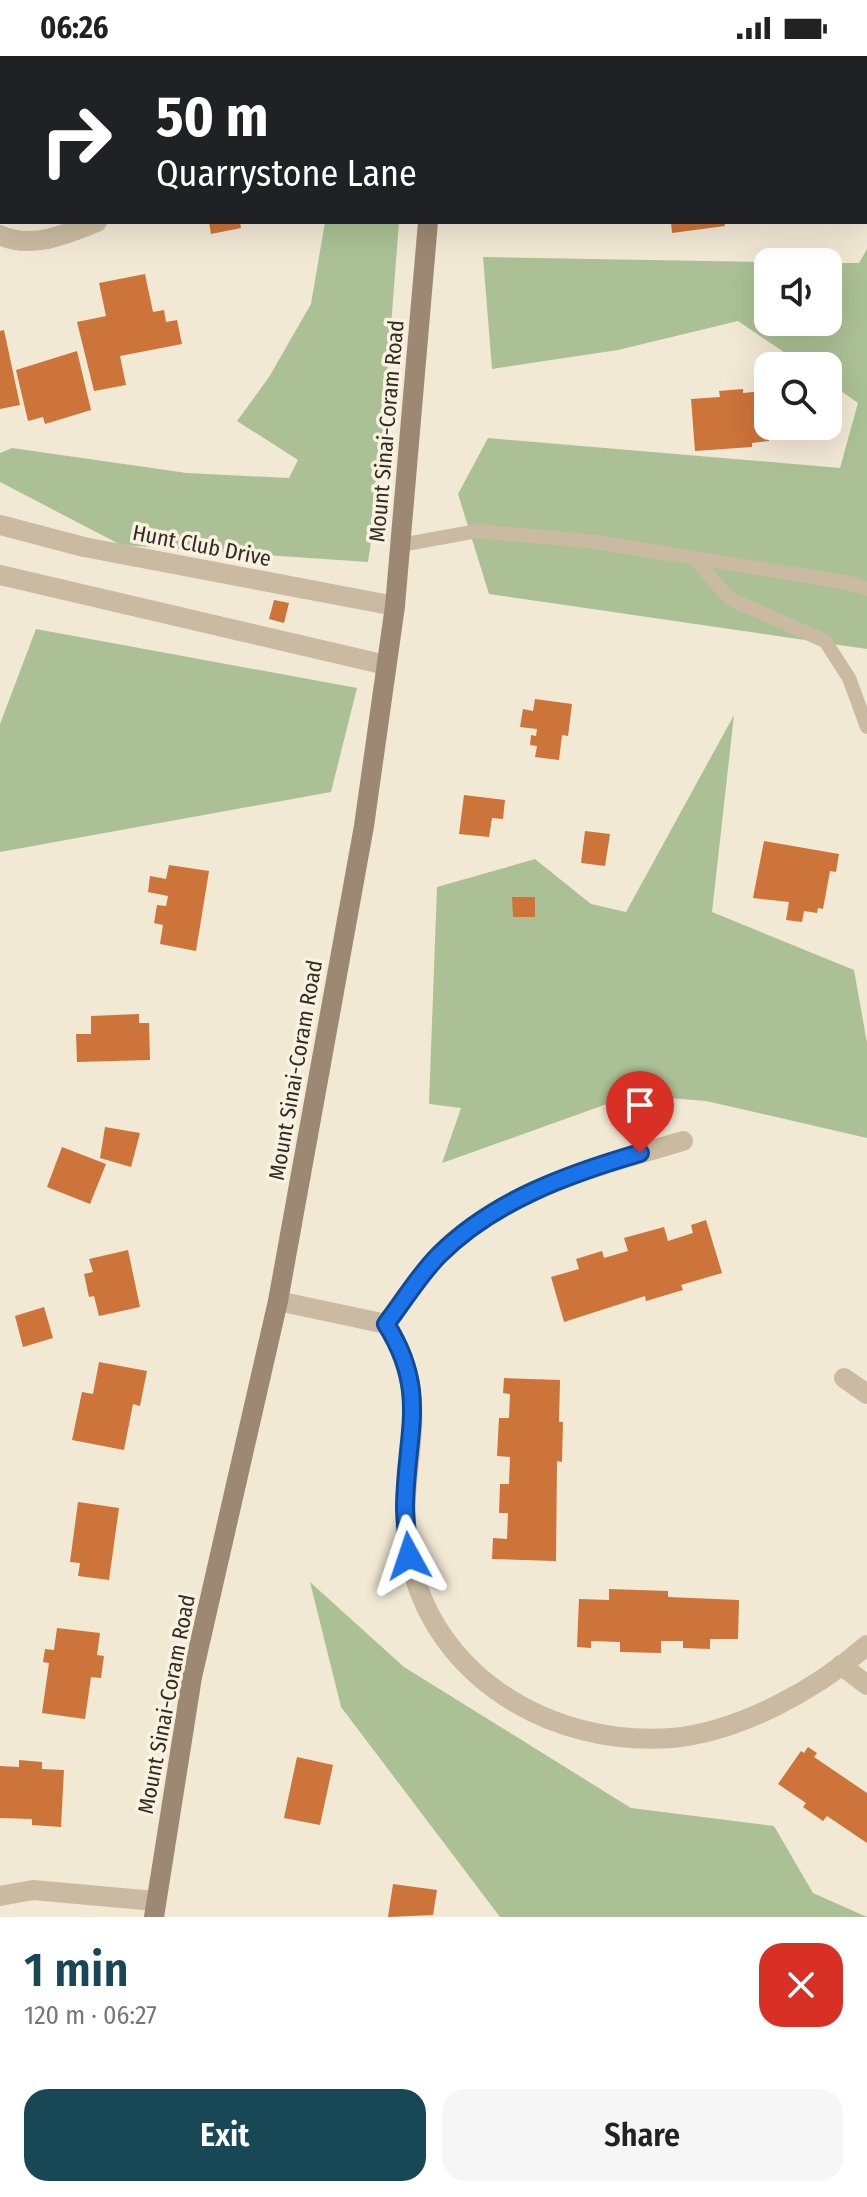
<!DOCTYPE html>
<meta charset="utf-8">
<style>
:root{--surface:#fff;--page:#f6f6f6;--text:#222;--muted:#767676;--accent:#184856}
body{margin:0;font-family:"Fira Sans Condensed",sans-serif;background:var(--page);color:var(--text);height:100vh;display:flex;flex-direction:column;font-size:30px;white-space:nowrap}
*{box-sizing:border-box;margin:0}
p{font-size:26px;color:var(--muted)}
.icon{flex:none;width:44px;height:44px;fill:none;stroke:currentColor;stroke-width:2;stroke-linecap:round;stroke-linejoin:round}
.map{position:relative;height:1861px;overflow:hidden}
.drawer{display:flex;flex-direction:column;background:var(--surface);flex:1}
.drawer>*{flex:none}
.top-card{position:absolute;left:0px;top:0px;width:868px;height:168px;box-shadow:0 8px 32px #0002;background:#202124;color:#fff;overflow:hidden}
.tools{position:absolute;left:754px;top:192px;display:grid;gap:16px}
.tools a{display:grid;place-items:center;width:88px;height:88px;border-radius:16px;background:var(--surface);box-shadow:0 8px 32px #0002;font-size:40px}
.pin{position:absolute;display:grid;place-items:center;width:68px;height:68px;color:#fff;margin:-82px -34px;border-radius:50% 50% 50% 0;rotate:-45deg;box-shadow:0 0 8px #0007}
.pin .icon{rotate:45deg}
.me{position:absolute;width:88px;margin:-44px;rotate:355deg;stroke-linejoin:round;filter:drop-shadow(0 0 6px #0008)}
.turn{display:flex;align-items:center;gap:28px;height:168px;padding:0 24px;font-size:36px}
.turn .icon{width:104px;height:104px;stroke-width:2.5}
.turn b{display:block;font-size:56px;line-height:68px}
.round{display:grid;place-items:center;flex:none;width:84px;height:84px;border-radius:24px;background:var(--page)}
.summary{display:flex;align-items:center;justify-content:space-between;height:136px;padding:0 24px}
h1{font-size:48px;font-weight:600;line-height:60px;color:var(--accent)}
.action{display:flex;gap:16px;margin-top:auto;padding:16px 24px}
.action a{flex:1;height:92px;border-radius:24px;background:var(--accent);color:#fff;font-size:32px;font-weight:600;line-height:92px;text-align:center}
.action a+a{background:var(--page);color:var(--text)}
.status{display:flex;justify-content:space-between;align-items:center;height:56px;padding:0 40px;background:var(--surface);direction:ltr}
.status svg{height:22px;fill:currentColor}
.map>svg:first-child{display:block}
</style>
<div class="status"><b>06:26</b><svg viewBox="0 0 49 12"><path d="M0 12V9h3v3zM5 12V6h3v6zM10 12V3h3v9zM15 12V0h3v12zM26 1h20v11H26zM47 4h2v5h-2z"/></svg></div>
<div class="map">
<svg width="867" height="1861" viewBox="0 0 867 1861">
<rect width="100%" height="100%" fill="#f2e9d5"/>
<g fill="#abc195">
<polygon points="535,0 784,0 801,2 534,2"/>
<polygon points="325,166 399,166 378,439 368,506 121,489 0,426 0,397 12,392 187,417 289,422 298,404 237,365 269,321 311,248"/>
<polygon points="867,193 867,593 489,538 458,438 488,382 840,412 858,347 828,326 828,310 804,310 738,265 618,294 492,313 483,201 769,206 768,266 828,266 828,207 859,207"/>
<polygon points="36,573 357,632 331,736 0,796 0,668"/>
<polygon points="734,659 712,856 854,914 867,987 867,1082 706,1045 632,1039 442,1107 461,1052 429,1048 437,831 535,803 591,848 626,856"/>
<polygon points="310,1526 404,1611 631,1752 774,1770 813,1837 867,1861 500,1861 341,1651"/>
</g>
<g fill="#cc7439">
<polygon points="209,166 240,166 241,172 211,178"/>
<polygon points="671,166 724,166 725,170 672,177"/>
<polygon points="145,218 153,256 164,254 166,266 177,264 182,288 120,300 126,329 94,335 77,266 106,260 99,227"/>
<polygon points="4,274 20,349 0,353 0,275"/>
<polygon points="77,295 91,354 45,368 43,361 28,365 16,314"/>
<polygon points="743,333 743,337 765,335 769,385 752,387 752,391 695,395 691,343 720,341 719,335"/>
<polygon points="274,544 289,547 284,567 269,563"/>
<polygon points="535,643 572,648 568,680 562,679 559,704 535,701 537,690 530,689 531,679 536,680 537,673 520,671 523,653 533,655"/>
<polygon points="464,739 505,744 503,763 492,762 489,781 459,778"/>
<polygon points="585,775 610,778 605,810 581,807"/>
<polygon points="764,785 839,798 836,816 830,815 823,853 818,852 817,857 804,855 802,866 786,864 789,846 753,842"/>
<polygon points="169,809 209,815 196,895 160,888 163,869 154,867 157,849 166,850 168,840 148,836 150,820 166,823"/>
<polygon points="512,841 535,841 535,861 513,861"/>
<polygon points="139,958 139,967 149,967 150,1004 77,1006 76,978 91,978 91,960"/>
<polygon points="105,1071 140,1077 131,1111 100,1102"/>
<polygon points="62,1091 106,1108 90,1148 47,1131"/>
<polygon points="706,1164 722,1217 681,1229 683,1234 646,1245 645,1240 564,1266 551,1221 579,1213 576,1203 602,1195 604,1202 628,1195 624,1182 664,1171 668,1185 693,1177 691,1169"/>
<polygon points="128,1194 140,1251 99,1260 94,1240 89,1241 84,1218 93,1216 89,1203"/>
<polygon points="44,1251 53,1282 23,1291 15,1260"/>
<polygon points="99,1306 147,1315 140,1350 133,1348 124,1394 72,1384 82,1336 93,1338"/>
<polygon points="504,1322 560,1324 559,1366 563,1366 562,1406 557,1405 556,1505 492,1503 493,1482 507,1483 508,1457 499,1457 500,1428 509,1428 510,1401 497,1400 499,1362 509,1362 510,1338 503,1337"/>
<polygon points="78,1446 119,1452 109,1524 78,1520 80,1507 70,1506"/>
<polygon points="609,1533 668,1535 668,1541 739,1544 738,1583 710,1583 710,1593 683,1592 683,1585 661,1585 661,1597 620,1596 620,1586 591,1585 591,1592 577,1591 579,1543 609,1544"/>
<polygon points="57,1572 100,1577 97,1599 104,1600 101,1622 91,1621 85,1663 42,1657 49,1607 43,1606 45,1593 54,1594"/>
<polygon points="808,1691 817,1697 814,1701 867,1737 867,1787 827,1760 823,1765 803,1751 806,1747 778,1728 801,1695 804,1697"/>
<polygon points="297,1701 333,1709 320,1769 284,1762"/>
<polygon points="19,1704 42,1706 42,1713 64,1714 61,1771 32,1769 32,1763 0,1762 0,1710 19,1711"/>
<polygon points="393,1828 437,1834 433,1859 388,1861"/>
</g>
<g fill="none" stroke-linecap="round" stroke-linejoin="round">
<g stroke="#cabaa1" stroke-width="14">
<polyline points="401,489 477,475 597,486 849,527 867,533"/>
<polyline points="694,502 730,543 825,585 849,622 867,671"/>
</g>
<g stroke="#cabaa1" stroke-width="20">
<polyline points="0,96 2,95"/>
<path d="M 0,179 C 32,194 66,178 97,166"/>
<polyline points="0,469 84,491 395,550"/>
<polyline points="0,519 386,609"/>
<path d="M 278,1245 L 386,1268 C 439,1352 393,1412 409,1498 C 432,1622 553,1691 672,1682 C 740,1676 817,1633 867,1589"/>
<path d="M 386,1268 C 403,1246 419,1219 439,1199 C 504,1134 597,1110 683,1085"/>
<polyline points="844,1322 867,1338"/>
<polyline points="841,1609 867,1629"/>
<polyline points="0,1840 33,1834 155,1845"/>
</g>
<g stroke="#9d8973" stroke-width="20">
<polyline points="441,2 441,0"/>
<polyline points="154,1861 192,1621 278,1245 364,770 395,550 428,166"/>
</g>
</g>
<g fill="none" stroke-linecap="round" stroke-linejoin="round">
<g stroke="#114b97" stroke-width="20">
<path id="route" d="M 409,1500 C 408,1483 405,1466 405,1450 C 406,1377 429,1336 386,1268 C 403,1246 419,1219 439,1199 C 493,1145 568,1118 640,1097"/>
</g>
<use href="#route" stroke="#1a73e8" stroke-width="14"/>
</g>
<g text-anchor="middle" stroke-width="7" stroke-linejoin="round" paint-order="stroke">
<g font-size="22" fill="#332b24" stroke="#f9f2e1">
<text transform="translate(386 375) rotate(-85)" y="8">Mount Sinai-Coram Road</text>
<text transform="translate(202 489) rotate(11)" y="8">Hunt Club Drive</text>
<text transform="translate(295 1014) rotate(-80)" y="8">Mount Sinai-Coram Road</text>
<text transform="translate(166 1648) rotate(-79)" y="8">Mount Sinai-Coram Road</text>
</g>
</g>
</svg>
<div class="tools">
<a><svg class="icon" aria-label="sound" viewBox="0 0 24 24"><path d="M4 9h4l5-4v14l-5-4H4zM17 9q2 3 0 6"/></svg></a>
<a><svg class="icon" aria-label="search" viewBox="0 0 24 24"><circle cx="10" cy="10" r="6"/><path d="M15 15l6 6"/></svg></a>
</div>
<div class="pin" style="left:640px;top:1097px;background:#d93025"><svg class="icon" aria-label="arrive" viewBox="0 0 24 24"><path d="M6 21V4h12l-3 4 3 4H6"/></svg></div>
<svg class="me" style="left:409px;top:1500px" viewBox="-20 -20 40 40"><path d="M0-17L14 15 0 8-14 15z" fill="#1a73e8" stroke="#fff" stroke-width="4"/></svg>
<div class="top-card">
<div class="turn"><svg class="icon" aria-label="right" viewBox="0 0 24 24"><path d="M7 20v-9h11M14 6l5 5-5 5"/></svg><div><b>50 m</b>Quarrystone Lane</div></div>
</div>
</div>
<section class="drawer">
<div class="summary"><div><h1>1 min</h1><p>120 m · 06:27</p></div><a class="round" style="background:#d93025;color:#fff"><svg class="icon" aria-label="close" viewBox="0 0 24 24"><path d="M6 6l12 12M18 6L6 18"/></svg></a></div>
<div class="action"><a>Exit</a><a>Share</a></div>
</section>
